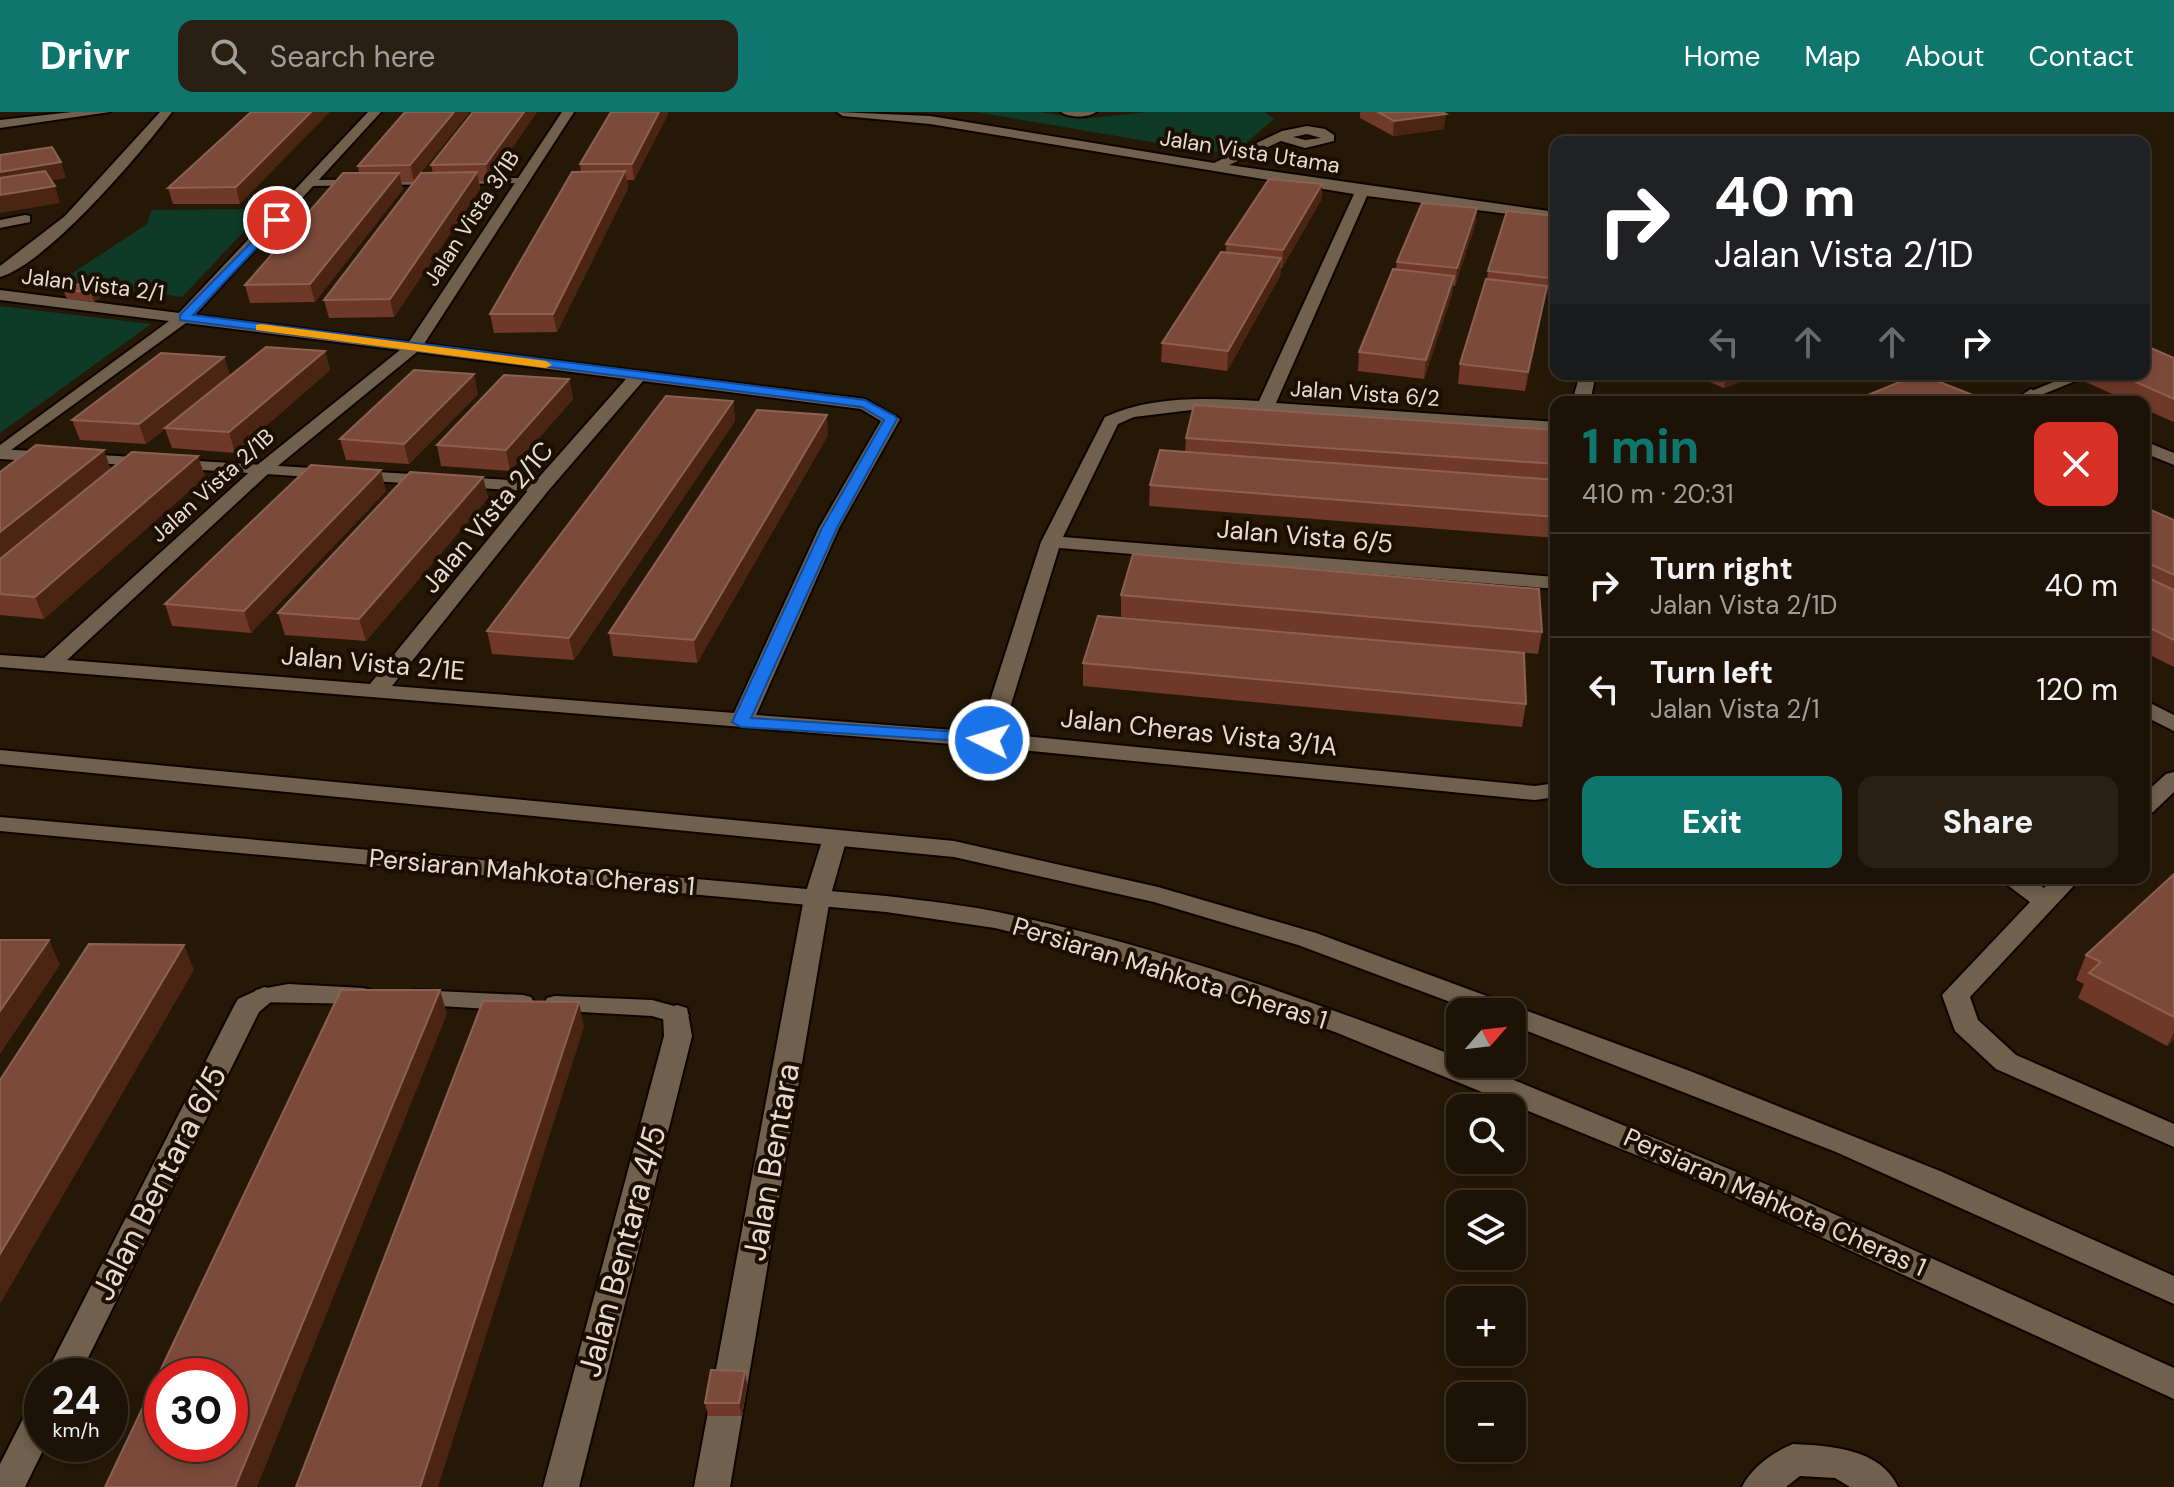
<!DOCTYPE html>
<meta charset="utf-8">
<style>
:root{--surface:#1c1205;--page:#292013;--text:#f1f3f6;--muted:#a09e9a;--line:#3a3227;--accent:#0f766e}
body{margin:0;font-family:"DM Sans",sans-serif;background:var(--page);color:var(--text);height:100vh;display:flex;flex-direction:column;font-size:30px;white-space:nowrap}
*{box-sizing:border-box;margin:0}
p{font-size:26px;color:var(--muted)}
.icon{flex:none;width:44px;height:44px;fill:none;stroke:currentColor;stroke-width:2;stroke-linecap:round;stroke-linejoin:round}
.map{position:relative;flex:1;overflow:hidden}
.side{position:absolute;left:1550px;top:284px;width:600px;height:488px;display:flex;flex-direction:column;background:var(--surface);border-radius:16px;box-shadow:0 4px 12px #0003,0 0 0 2px var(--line)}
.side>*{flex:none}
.hud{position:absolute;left:1550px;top:24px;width:600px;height:244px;border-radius:16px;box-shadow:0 4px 12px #0003,0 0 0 2px var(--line);background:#202124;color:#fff;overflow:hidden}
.needle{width:52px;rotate:62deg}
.fabs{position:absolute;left:1446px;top:886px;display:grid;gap:16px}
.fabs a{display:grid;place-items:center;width:80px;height:80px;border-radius:16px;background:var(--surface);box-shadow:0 4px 12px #0003,0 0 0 2px var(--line);font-size:40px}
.speed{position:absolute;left:24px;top:1246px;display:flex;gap:16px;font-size:40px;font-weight:700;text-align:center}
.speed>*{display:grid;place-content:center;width:104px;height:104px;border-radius:50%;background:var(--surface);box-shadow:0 4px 12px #0003,0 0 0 2px var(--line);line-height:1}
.speed small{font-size:20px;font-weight:400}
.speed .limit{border:12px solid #d22;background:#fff;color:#111}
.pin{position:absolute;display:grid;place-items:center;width:68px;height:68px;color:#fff;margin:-34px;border:4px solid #fff;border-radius:50%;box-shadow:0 2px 8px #0007}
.me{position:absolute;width:88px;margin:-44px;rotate:275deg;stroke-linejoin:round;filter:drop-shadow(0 0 6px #0008)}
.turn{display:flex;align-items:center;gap:28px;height:168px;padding:0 32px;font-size:36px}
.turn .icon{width:104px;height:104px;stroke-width:2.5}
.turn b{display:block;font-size:56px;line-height:68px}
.lanes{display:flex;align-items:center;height:76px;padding:0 32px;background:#0003;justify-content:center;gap:40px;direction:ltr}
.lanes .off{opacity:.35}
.round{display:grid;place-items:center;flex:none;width:84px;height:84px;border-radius:16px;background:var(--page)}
.overview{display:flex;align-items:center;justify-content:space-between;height:136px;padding:0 32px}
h1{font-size:48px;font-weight:800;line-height:60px;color:var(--accent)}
.button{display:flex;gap:16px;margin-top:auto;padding:16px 32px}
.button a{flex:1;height:92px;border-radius:16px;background:var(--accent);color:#fff;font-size:32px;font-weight:800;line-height:92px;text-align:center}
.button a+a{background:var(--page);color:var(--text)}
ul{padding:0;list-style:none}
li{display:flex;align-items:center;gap:24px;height:104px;padding:0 32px;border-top:2px solid var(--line)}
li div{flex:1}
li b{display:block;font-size:30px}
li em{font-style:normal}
header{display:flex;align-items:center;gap:48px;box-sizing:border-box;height:112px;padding:0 40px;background:var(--accent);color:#fff}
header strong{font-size:38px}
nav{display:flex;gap:44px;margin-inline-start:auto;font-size:28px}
.search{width:560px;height:72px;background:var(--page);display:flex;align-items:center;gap:20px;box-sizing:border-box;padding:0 28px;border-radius:16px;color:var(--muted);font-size:30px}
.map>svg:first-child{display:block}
</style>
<header>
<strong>Drivr</strong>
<div class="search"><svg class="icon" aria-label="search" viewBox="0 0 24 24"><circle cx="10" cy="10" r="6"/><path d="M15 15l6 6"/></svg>Search here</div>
<nav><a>Home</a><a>Map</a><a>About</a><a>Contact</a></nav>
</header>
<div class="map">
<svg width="2174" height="1375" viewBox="0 0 2174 1375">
<rect width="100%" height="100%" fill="#251807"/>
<g fill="#0f3a28">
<polygon points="975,0 1040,0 1083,7 1147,0 1265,0 1274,7 1239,37 1212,40"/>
<polygon points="265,97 182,185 62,168 147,112 152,98"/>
<polygon points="0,194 151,212 0,321"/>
</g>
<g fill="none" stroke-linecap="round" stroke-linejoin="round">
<g stroke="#0e0400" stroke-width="4">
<g id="lane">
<polygon points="521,66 525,67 525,71 311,74 305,71 311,68"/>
<polygon points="2073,262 2093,262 2036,285 2024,282"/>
<polygon points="0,337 48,340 56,345 48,350 0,347"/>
<polygon points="84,342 541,370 549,375 541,380 79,350 76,347"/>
<polygon points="288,872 363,876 371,878 374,884 371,890 363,892 256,890 253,884 256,878"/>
<polygon points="415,878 523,883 531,885 534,891 531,897 523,899 407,892 404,886 407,880"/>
<polygon points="555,884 652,888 685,897 689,903 685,909 677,911 652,904 547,898 544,892 547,886"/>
</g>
</g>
<g stroke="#0e0400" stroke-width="4">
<g id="street">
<polygon points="72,0 110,0 0,16 0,8"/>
<path d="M 160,0 L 172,0 C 140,42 48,151 0,165 L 0,154 L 65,104 Z"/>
<path d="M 368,0 L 381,0 L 195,203 L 409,230 L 562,0 L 574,0 L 424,232 L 865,287 L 900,307 L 839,416 L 756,603 L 980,620 L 1041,430 L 1105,305 C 1152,283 1209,286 1259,289 L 1354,82 L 930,12 L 843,4 L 837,0 L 930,4 L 1214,51 L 1282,19 L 1307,14 L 1325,17 L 1334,23 L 1334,29 L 1305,36 L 1281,29 L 1229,53 L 1556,100 L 1556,108 L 1367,84 L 1276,291 L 1556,310 L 1556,320 L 1208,296 L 1134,305 L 1118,312 L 1063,425 L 1556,465 L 1556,477 L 1059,436 L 1002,622 L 1535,674 L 1556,671 L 1556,685 L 1535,688 L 989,635 L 0,555 L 0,543 L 44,546 L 256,354 L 400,238 L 186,211 L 0,346 L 0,333 L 169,209 L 0,188 L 0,178 L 179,201 ZM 1307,22 L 1321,26 L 1305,28 L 1293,25 ZM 417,240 L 626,267 L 534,371 L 370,572 L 67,548 L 268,362 ZM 643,269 L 861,297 L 881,309 L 819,416 L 734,601 L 392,574 L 548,379 Z"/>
<path d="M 1061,0 L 1096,0 C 1088,6 1069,6 1061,0 Z"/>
<polygon points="25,103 30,104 30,110 0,116 0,108"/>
<polygon points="1580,262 1596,262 1590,290 1572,290"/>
<path d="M 2031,277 L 2055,290 C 2043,290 2031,292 2023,282 Z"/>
<polygon points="2144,329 2174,341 2174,353 2144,341"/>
<polygon points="2144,588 2174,603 2174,619 2144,604"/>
<polygon points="2174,660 2174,680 2153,700 2144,702 2144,682 2166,662"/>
<polygon points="835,718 847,726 830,786 730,1375 694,1375 804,786 823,726"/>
<polygon points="1998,766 2029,766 2044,776 2053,766 2081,766 1970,885 1978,908 2016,943 2174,1012 2174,1035 1996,957 1955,919 1942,883 2030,790"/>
<polygon points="264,875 274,877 278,884 259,900 79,1264 45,1264 234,894 238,887"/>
<polygon points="677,893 687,896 692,924 579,1375 543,1375 664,924 663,903 667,896"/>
<polygon points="42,1289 42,1332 46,1332 25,1375 0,1375 0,1352 30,1293"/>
<path d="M 1793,1332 C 1830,1334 1880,1336 1898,1375 L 1850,1375 L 1835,1366 L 1800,1364 L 1786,1375 L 1742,1375 C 1751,1356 1773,1340 1793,1332 Z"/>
</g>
</g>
<g stroke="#0e0400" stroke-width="4">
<g id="secondary">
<polygon points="0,638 954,729 1158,775 1316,821 1690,959 1940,1059 2174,1164 2174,1192 1836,1040 1512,913 1512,900 1477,900 1298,833 1154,790 954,745 0,652"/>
<path d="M 0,705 L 886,784 C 926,789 967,793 1007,802 C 1162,835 1313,889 1460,946 L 1460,952 L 1475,952 L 1792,1083 L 2174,1256 L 2174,1287 L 1690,1065 L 1335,920 L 1203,874 L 1076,836 L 995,816 L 886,800 L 0,719 Z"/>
</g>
</g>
<use href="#lane" fill="#70604d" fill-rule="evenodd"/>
<use href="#street" fill="#70604d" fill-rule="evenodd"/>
<use href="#secondary" fill="#70604d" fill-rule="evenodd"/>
</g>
<g fill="#6f3828">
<polygon points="251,0 240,92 173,92 168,76"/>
<polygon points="405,0 414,70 401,70 403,77 315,190 250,191 245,173 359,61 358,54"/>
<polygon points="473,0 537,0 489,69 479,69 480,77 394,205 329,206 324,188 433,61 431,53"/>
<polygon points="1360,0 1442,0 1444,17 1393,24 1360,6"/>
<polygon points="668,2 634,68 627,68 628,76 557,220 494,221 490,202 581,60 580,52"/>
<polygon points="1322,72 1321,88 1282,156 1281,156 1280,164 1227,259 1161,250 1162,231 1226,140 1226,132"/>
<polygon points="1477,96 1475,113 1455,174 1453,174 1452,182 1424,267 1358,259 1359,240 1396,157 1397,150"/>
<polygon points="1556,144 1546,183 1525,279 1458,272 1460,252 1487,167 1488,159"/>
<polygon points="101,174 104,183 94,190 67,187 63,178"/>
<polygon points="325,239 330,258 235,341 172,336 165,317 146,332 80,328 72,308 224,245 230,264"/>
<polygon points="2174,246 2174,310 2144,297 2144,290 2130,290 2077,266 2079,262 2144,262"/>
<polygon points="1691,262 1761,262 1724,276"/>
<polygon points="569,267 573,287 510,359 441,354 437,333"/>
<polygon points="478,282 409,352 346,348 340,327"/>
<polygon points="733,289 735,309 574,548 492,542 487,519"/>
<polygon points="1556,318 1556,426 1149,394 1150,373 1185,340 1186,326"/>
<polygon points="828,323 697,551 613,544 609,521"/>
<polygon points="198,344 205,365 44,507 0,503 0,360 111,357"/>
<polygon points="483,365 488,386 366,529 285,523 278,501"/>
<polygon points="386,379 251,521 172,514 165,492"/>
<polygon points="2144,395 2174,408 2174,555 2144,540"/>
<polygon points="1121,483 1542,520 1538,542 1121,505"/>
<polygon points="1083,551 1526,592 1522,615 1083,574"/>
<polygon points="2174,762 2174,927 2167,934 2078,886 2084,872 2076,868 2086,843"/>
<polygon points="747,1272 742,1304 708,1304 705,1291"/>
</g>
<g fill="#4c2413">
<polygon points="311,0 330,0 240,92 236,75"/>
<polygon points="454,0 470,0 414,70 410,53"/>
<polygon points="524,0 537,0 489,69 486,52"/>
<polygon points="659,0 668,0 668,2 634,68 632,52"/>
<polygon points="1446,2 1444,17 1393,24 1394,9"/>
<polygon points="61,50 66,66 0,77 0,60"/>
<polygon points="625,59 628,76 557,220 553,202"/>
<polygon points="477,60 480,77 394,205 390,187"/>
<polygon points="399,61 403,77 315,190 310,172"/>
<polygon points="1322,72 1321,88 1282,156 1283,138"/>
<polygon points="55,74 60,91 0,101 0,83"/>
<polygon points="1477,96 1475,113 1455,174 1457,156"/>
<polygon points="1556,138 1556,144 1547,184 1549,166"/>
<polygon points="1281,146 1280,164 1227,259 1228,239"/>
<polygon points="1454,164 1452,182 1424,267 1426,248"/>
<polygon points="101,174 104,183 94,190 91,180"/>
<polygon points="1547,174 1544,192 1525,279 1528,260"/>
<polygon points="325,239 330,258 235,341 229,320"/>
<polygon points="224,245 230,264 146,332 139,312"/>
<polygon points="474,262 478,282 409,352 404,332"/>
<polygon points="1727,262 1761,262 1724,276"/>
<polygon points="569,267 573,287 510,359 506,338"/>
<polygon points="733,289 735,309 574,548 569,526"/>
<polygon points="827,303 828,323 697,551 694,528"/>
<polygon points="104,338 111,358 0,448 0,420"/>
<polygon points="198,344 205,365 44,507 35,485"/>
<polygon points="381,358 386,379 251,521 244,499"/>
<polygon points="483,365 488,386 366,529 359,507"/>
<polygon points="49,828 60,853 0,942 0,899"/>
<polygon points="184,833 194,858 0,1192 0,1142"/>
<polygon points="440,878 447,902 257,1375 235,1375"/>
<polygon points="579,890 584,915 438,1375 420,1375"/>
<polygon points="2174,920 2174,927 2167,934"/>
<polygon points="745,1259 747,1272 742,1304 739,1291"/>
</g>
<g fill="#7c4a3a" stroke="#8c6152" stroke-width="2" fill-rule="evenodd">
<polygon points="251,0 311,0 236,75 168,76"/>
<polygon points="405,0 454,0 410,53 358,54"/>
<polygon points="473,0 524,0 486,52 431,53"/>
<polygon points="611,0 659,0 632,52 580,52"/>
<polygon points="1378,0 1442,0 1446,2 1394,9"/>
<polygon points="52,35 61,50 0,60 0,43"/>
<polygon points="45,59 55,74 0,83 0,66"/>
<polygon points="625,59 553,202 490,202 572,60"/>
<polygon points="477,60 390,187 324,188 421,61"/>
<polygon points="343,61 399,61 310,172 245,173"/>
<polygon points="1269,67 1322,72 1283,138 1226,132"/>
<polygon points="1422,91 1477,96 1457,156 1397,150"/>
<polygon points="1507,99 1556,104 1556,138 1549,166 1488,159"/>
<polygon points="1221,140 1281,146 1228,239 1162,231"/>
<polygon points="1393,157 1454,164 1426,248 1359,240"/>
<polygon points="1486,167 1547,174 1528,260 1460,252"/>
<polygon points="74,172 101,174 91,180 63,178"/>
<polygon points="2144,233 2174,246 2174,287 2118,262 2144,262"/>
<polygon points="266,235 325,239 229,320 165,316"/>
<polygon points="161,241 224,245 139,312 72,308"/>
<polygon points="414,258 474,262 404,332 340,327"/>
<polygon points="1919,262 1978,285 1966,290 1851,290"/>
<polygon points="504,263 569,267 506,338 437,333"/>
<polygon points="666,284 733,289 569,526 487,519"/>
<polygon points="1194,293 1556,318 1556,352 1186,326"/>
<polygon points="757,298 827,303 694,528 609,521"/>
<polygon points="36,333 104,338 0,420 0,360"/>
<polygon points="1160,338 1556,368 1556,405 1150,373"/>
<polygon points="132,340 198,344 35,485 0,482 0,447"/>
<polygon points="311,353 381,358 244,499 165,492"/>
<polygon points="410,360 483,365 359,507 278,501"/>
<polygon points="2144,395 2174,408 2174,463 2144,449"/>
<polygon points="1133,442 1539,477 1542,520 1121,483"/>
<polygon points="2144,464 2174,478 2174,528 2144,513"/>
<polygon points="1098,504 1524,541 1526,592 1083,551"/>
<polygon points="2174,762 2174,905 2089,861 2101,850 2086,843"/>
<polygon points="0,828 49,828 0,899"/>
<polygon points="89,832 184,833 0,1142 0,968"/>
<path d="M 341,878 L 440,878 L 235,1375 L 105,1375 ZM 162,1264 L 230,1264 L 230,1332 L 162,1332 Z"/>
<polygon points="483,889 579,890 420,1375 296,1375"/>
<polygon points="711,1258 745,1259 739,1291 705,1291"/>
</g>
<polygon fill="#1a73e8" stroke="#114b97" stroke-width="2" points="277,104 281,110 193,203 865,288 895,304 897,307 837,416 751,606 989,622 997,628 995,631 741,615 732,610 822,416 884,308 862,295 180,208 180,203"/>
<polygon fill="#f59e0b" points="261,212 546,249 552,253 546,256 256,218 256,213"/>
<g text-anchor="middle" stroke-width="8" stroke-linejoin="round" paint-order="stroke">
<g font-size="22" fill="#e5dcd1" stroke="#1c0f01">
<text transform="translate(1250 39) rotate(9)" y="8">Jalan Vista Utama</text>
<text transform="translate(471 106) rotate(-57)" y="8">Jalan Vista 3/1B</text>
<text transform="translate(93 172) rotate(7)" y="8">Jalan Vista 2/1</text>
<text transform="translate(1365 281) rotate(4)" y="8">Jalan Vista 6/2</text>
<text transform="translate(212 373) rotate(-42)" y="8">Jalan Vista 2/1B</text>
</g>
<g font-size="26" fill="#e5dcd1" stroke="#1c0f01">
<text transform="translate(487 405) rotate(-50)" y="9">Jalan Vista 2/1C</text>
<text transform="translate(1305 424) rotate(5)" y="9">Jalan Vista 6/5</text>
<text transform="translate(373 551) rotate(5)" y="9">Jalan Vista 2/1E</text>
<text transform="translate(1199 620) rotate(6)" y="9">Jalan Cheras Vista 3/1A</text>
<text transform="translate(532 760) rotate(5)" y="9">Persiaran Mahkota Cheras 1</text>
<text transform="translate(1170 861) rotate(17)" y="9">Persiaran Mahkota Cheras 1</text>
<text transform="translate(1775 1090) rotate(24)" y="9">Persiaran Mahkota Cheras 1</text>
</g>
<g font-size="32" fill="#e5dcd1" stroke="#1c0f01">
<text transform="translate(771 1050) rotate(-80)" y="11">Jalan Bentara</text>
<text transform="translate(159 1071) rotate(-63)" y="11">Jalan Bentara 6/5</text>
<text transform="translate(622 1139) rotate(-75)" y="11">Jalan Bentara 4/5</text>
</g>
</g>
</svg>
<div class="fabs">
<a><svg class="needle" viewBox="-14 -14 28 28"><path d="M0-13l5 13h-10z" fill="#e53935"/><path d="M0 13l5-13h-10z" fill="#a09e9a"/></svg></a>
<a><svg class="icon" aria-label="search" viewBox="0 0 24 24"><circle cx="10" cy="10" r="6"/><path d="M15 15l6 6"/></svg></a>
<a><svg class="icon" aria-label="layers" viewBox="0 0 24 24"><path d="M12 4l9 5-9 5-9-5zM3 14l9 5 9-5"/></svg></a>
<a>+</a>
<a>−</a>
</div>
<div class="speed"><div>24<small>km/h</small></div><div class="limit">30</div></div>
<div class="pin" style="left:277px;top:108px;background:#d93025"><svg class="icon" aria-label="arrive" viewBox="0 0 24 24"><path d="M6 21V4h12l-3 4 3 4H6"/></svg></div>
<svg class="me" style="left:989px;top:628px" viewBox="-20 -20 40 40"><circle r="17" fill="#1a73e8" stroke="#fff" stroke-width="3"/><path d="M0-11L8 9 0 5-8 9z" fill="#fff"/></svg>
<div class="hud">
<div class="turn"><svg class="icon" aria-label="right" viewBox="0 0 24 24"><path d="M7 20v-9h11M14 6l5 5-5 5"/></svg><div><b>40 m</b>Jalan Vista 2/1D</div></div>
<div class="lanes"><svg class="icon off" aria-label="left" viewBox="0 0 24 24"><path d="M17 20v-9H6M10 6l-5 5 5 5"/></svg><svg class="icon off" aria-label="ahead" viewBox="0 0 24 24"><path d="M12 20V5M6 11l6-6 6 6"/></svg><svg class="icon off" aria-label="ahead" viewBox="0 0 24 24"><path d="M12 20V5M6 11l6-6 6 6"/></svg><svg class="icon" aria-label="right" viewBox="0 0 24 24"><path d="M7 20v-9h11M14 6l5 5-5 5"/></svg></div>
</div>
<section class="side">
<div class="overview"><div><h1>1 min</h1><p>410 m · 20:31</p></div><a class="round" style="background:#d93025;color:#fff"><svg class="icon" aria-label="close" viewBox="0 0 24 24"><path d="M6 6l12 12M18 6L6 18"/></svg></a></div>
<ul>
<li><svg class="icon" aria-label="right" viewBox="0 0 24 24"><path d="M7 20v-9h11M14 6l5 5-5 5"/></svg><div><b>Turn right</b><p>Jalan Vista 2/1D</p></div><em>40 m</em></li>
<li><svg class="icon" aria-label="left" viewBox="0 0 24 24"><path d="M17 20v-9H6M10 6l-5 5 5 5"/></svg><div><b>Turn left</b><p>Jalan Vista 2/1</p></div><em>120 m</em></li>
</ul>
<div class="button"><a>Exit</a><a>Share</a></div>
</section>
</div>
